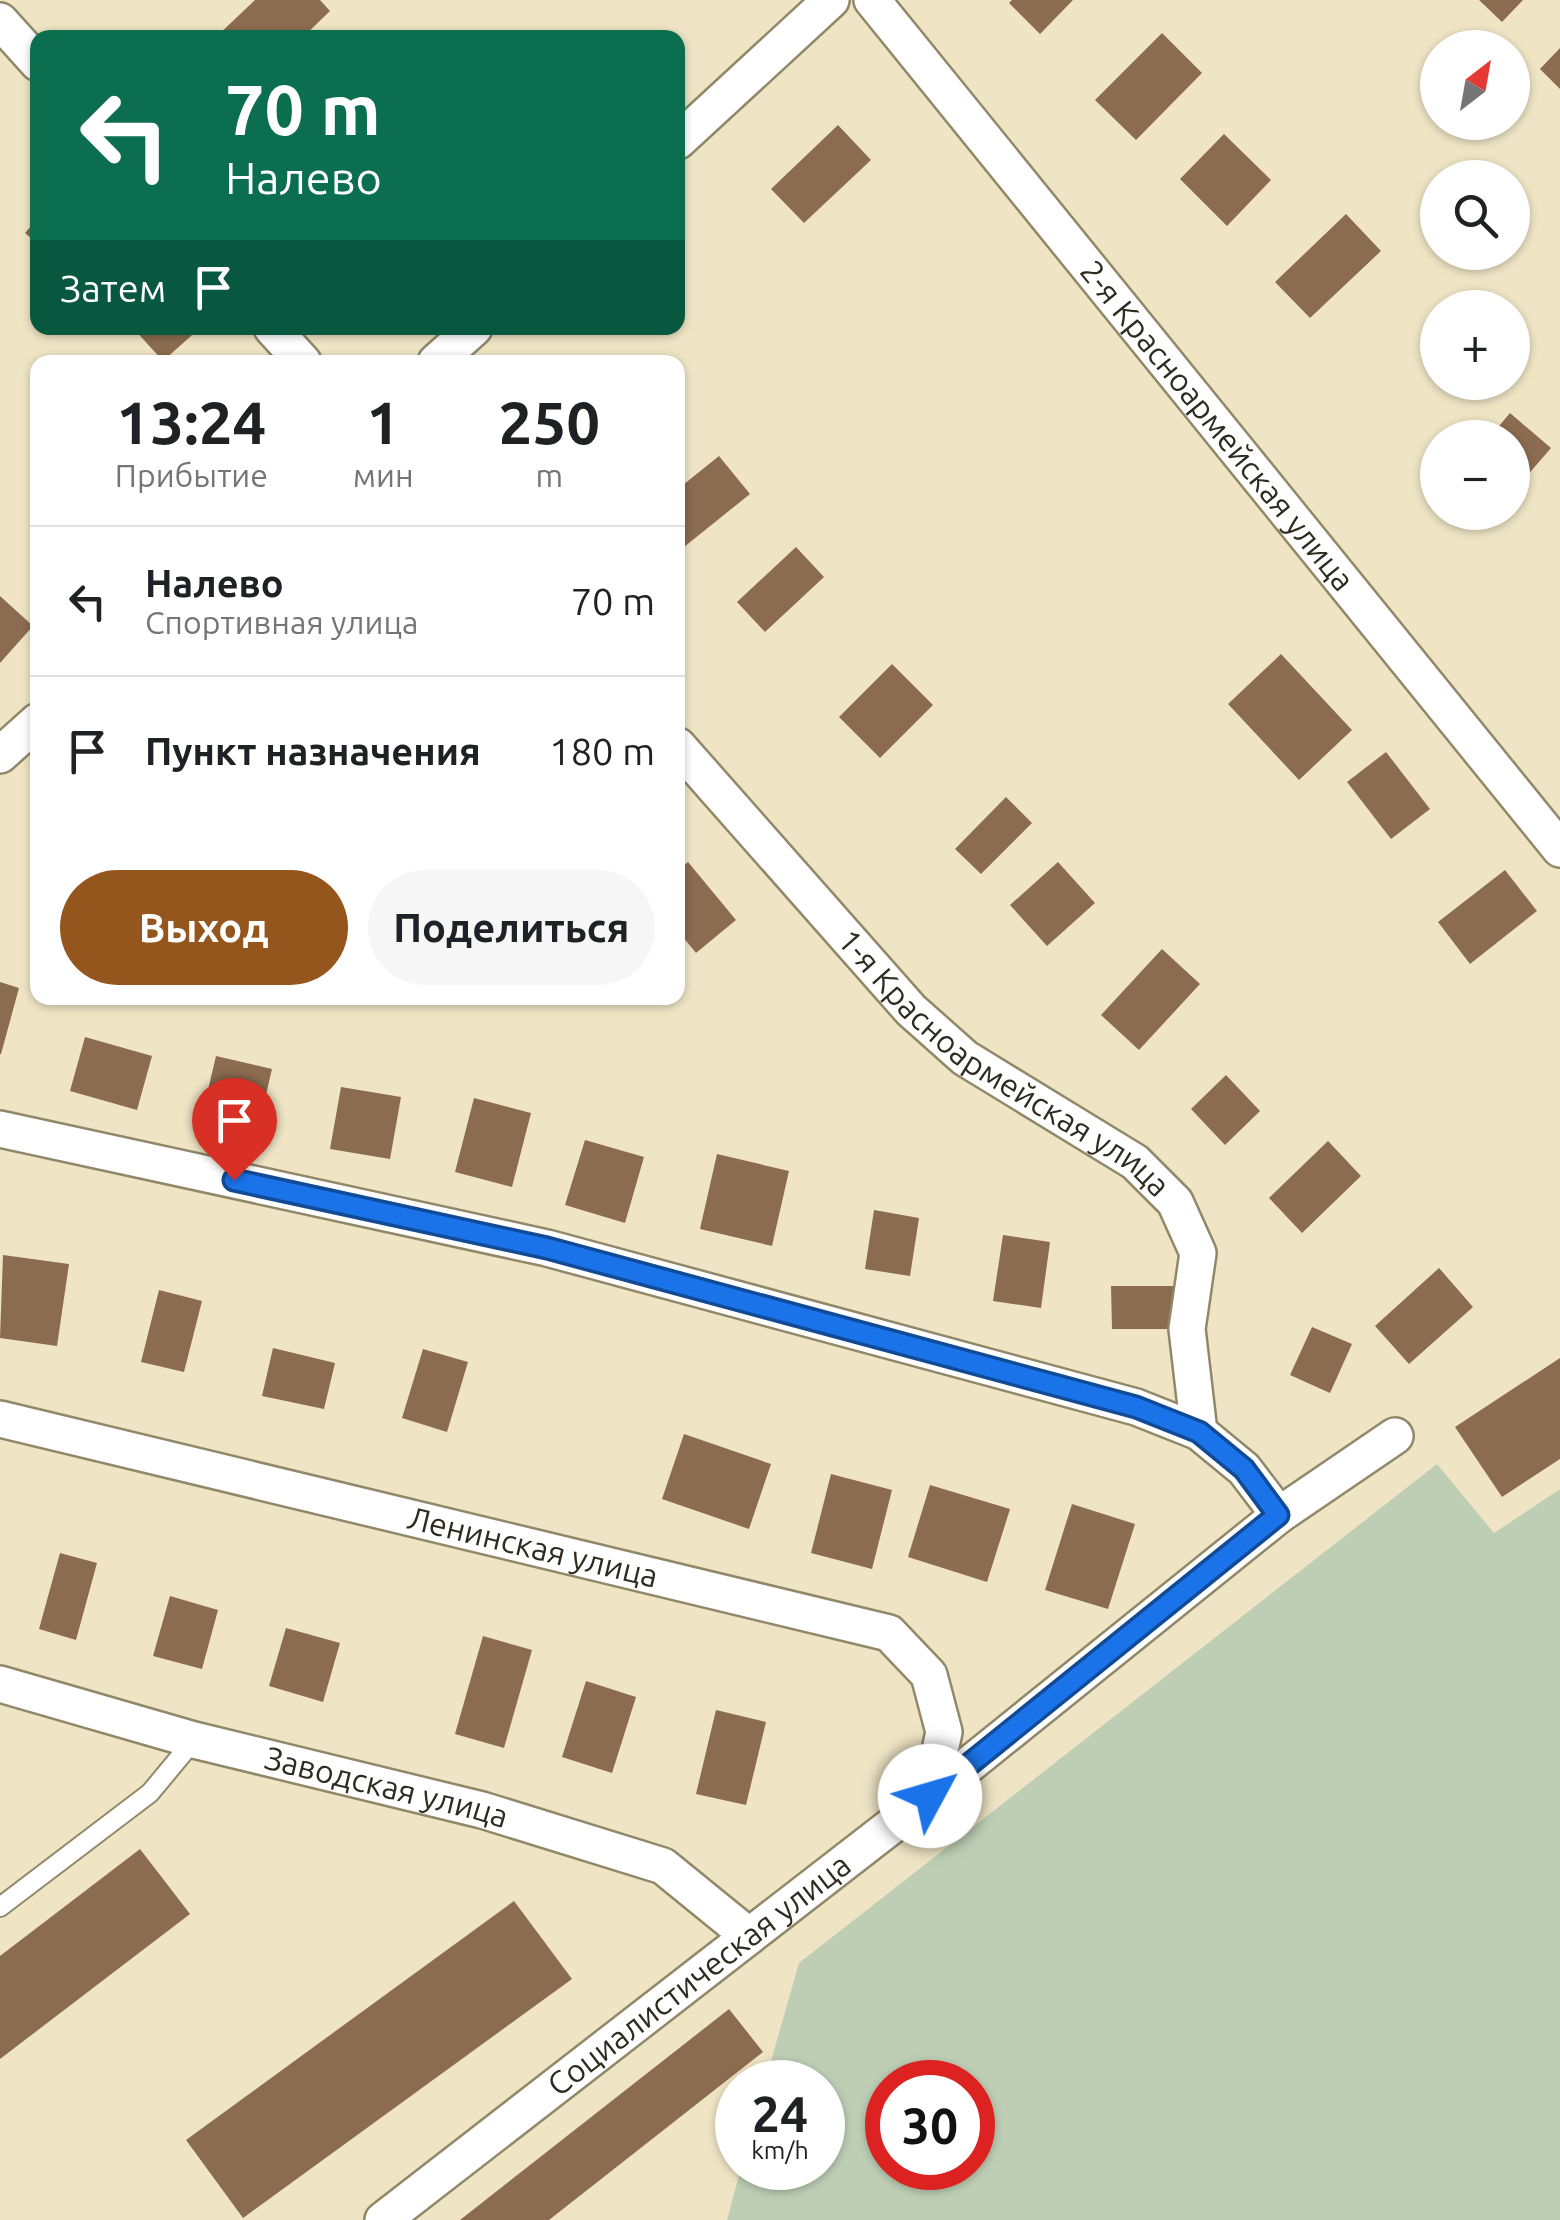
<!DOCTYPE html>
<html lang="ru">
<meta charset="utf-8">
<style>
:root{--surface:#fff;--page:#f6f6f6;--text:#202124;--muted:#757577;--line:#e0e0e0;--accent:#95561e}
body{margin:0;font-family:Ubuntu,sans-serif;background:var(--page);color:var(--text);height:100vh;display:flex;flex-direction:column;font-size:38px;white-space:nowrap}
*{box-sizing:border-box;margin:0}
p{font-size:32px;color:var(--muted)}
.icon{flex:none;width:55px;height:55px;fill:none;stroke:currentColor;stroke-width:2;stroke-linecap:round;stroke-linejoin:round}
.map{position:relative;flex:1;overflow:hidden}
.drawer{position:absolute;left:30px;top:355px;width:655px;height:650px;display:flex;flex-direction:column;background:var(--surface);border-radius:20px;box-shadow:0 2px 8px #0004}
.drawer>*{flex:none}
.top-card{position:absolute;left:30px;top:30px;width:655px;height:305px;border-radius:20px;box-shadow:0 2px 8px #0004;background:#0b6e4f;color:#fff;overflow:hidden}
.needle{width:65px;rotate:31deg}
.controls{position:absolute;left:1420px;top:30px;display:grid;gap:20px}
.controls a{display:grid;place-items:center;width:110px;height:110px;border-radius:50%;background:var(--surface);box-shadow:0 2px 8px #0004;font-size:50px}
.speed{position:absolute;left:715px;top:2060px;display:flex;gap:20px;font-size:50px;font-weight:700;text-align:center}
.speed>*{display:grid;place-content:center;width:130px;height:130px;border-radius:50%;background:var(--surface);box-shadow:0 2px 8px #0004;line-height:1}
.speed small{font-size:25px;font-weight:400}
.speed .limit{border:15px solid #d22;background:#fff;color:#111}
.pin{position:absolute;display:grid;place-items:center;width:85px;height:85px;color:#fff;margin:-102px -42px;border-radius:50% 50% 50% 0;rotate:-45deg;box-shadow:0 0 10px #0007}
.pin .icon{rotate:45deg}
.me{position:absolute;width:110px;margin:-55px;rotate:51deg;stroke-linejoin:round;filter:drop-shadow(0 0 8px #0008)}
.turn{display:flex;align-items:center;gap:35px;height:210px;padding:0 30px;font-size:45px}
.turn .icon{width:130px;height:130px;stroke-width:2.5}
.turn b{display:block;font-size:70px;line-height:85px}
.then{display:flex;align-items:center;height:95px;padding:0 30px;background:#0003;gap:20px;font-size:38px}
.eta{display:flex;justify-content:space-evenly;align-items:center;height:170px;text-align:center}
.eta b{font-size:60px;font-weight:700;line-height:70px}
.action{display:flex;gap:20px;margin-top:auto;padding:20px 30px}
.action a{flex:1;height:115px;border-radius:60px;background:var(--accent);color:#fff;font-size:40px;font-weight:700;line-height:115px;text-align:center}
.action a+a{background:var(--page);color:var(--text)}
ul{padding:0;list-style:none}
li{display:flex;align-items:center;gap:30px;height:150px;padding:0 30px;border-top:2px solid var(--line)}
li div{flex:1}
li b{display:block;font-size:38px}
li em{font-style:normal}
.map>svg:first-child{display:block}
</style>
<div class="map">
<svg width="1560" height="2220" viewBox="0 0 1560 2220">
<rect width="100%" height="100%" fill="#efe5c5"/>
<path fill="#beceb5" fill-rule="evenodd" d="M 1437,1464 L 1494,1533 L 1560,1489 L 1560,2220 L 727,2220 L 741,2168 L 822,2168 L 822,2082 L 765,2082 L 799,1963 ZM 888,2082 L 972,2082 L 972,2168 L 888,2168 Z"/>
<g fill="#8c6c50">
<polygon points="255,0 320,0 330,11 302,38 215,38"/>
<polygon points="1012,0 1073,0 1040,34 1009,3"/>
<polygon points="1479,0 1523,0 1502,22"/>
<polygon points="1162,33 1202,73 1136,140 1095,100"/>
<polygon points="1560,48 1560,89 1540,69"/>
<polygon points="838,125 871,160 804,223 771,189"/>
<polygon points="1224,134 1271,180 1227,226 1180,179"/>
<polygon points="1346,214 1381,251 1310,318 1275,282"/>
<polygon points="38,218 38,244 25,233"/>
<polygon points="133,328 200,328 163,361"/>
<polygon points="1510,413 1551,448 1512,493 1512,438 1489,438"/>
<polygon points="719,456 750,494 679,551 678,489"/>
<polygon points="796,547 824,577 765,632 737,602"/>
<polygon points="0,596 33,626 0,663"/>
<polygon points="1281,654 1352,730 1299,780 1228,704"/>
<polygon points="892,664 933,705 880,758 839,717"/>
<polygon points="1386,752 1430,809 1391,839 1347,782"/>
<polygon points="1006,797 1032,823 981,874 955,849"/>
<polygon points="688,862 736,920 696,953 678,931 678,871"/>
<polygon points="1058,862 1095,903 1047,946 1010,905"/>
<polygon points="1505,870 1537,911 1470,964 1438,922"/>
<polygon points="1162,949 1200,984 1139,1050 1101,1015"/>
<polygon points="0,982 19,988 1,1054 0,1054"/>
<polygon points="85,1037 152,1056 137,1110 70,1091"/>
<polygon points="216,1056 272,1069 256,1137 200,1124"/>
<polygon points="1226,1075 1260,1111 1225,1145 1191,1109"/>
<polygon points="341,1087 401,1097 390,1159 330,1149"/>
<polygon points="474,1098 531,1113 512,1187 455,1172"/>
<polygon points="585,1140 644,1157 625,1223 565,1205"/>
<polygon points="1328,1141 1361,1176 1302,1233 1269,1198"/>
<polygon points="717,1154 789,1171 772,1246 700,1229"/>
<polygon points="874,1210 919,1218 910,1276 865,1269"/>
<polygon points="1003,1235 1050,1242 1041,1308 993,1301"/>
<polygon points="3,1255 69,1264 57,1346 0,1338"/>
<polygon points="1439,1268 1473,1307 1409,1364 1375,1326"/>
<polygon points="1111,1286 1188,1286 1187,1329 1112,1329"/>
<polygon points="159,1290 202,1301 184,1372 141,1362"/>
<polygon points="1312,1327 1352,1344 1330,1393 1290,1375"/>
<polygon points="273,1348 335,1363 324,1409 262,1396"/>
<polygon points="423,1349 468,1362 447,1432 402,1418"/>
<polygon points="1560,1358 1560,1459 1502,1497 1455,1427"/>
<polygon points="684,1434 771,1464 749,1529 662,1499"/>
<polygon points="831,1474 892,1490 872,1569 811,1553"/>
<polygon points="930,1485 1010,1509 987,1582 908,1557"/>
<polygon points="1072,1504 1135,1524 1108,1609 1045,1590"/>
<polygon points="60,1553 97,1563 76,1640 39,1629"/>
<polygon points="170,1596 218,1610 202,1669 153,1656"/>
<polygon points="286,1628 340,1643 323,1702 269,1686"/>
<polygon points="483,1636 532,1650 504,1748 455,1734"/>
<polygon points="586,1681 636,1697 612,1773 562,1757"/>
<polygon points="716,1710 766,1722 746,1805 696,1794"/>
<polygon points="140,1849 190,1914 0,2059 0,1956"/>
<polygon points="514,1901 572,1979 243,2218 186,2140"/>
<polygon points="729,2009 763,2052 549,2220 460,2220"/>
</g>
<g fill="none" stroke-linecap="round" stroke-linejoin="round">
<g stroke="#91886a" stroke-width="22">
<polyline id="service" points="0,1907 150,1793 194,1740"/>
</g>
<g stroke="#91886a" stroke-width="40">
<g id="minor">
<path id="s1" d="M 872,0 L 1560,849"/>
<polyline points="0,21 38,63"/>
<polyline points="678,141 831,0"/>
<polyline points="272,328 303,362"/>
<polyline points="436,362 474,328"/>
<path id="s2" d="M 678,746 L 911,1010 L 965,1058 L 1135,1162 L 1175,1202 L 1198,1253 L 1187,1329 L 1199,1432"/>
<polyline points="0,755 38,721"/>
<polyline points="0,1129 547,1248 1136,1407 1199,1432 1244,1469 1279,1515"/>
<path id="s3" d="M 0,1419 L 889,1633 L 929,1675 L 944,1732 L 930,1796"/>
<path id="s4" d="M 0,1684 L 194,1740 L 482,1810 L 663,1866 L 749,1936"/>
<path id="s5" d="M 383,2220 L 930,1796 L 1279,1515 L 1395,1436"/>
</g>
</g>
<use href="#service" stroke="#fff" stroke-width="18"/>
<use href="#minor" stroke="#fff" stroke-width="35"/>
</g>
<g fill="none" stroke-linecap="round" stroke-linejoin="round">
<g stroke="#114b97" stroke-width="25">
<polyline id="route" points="234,1180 547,1248 1136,1407 1199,1432 1244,1469 1278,1515 930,1796"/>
</g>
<use href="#route" stroke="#1a73e8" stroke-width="18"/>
</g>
<g text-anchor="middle" stroke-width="10" stroke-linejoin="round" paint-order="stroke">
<g font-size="32" fill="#2f2b1f" stroke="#fff">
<text dy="11" stroke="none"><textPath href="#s1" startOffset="548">2-я Красноармейская улица</textPath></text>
<text dy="11" stroke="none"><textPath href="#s2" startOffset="458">1-я Красноармейская улица</textPath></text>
<text dy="11" stroke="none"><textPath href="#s3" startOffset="548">Ленинская улица</textPath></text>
<text dy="11" stroke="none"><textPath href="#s4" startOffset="400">Заводская улица</textPath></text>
<text dy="11" stroke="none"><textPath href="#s5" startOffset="400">Социалистическая улица</textPath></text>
</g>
</g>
</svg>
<div class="controls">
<a><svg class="needle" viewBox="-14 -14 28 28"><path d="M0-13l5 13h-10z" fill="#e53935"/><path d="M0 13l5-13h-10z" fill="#757577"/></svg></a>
<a><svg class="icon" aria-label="search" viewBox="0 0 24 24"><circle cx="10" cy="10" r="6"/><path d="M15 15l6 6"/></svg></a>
<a>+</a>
<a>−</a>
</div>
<div class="speed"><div>24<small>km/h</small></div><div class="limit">30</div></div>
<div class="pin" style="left:234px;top:1180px;background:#d93025"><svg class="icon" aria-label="arrive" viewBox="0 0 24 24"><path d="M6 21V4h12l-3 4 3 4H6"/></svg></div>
<svg class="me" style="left:930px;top:1796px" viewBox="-20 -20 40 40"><circle r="19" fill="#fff"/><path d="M0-13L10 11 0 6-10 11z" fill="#1a73e8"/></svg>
<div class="top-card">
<div class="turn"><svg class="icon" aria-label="left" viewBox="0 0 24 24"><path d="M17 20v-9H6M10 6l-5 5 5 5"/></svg><div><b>70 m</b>Налево</div></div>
<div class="then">Затем<svg class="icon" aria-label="arrive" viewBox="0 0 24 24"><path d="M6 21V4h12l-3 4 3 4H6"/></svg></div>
</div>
<section class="drawer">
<div class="eta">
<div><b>13:24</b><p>Прибытие</p></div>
<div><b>1</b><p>мин</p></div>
<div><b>250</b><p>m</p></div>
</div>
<ul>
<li><svg class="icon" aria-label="left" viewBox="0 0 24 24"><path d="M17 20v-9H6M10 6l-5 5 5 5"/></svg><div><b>Налево</b><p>Спортивная улица</p></div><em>70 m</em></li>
<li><svg class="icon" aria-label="arrive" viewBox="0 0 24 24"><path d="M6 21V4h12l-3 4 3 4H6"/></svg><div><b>Пункт назначения</b></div><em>180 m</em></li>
</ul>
<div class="action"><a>Выход</a><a>Поделиться</a></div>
</section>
</div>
